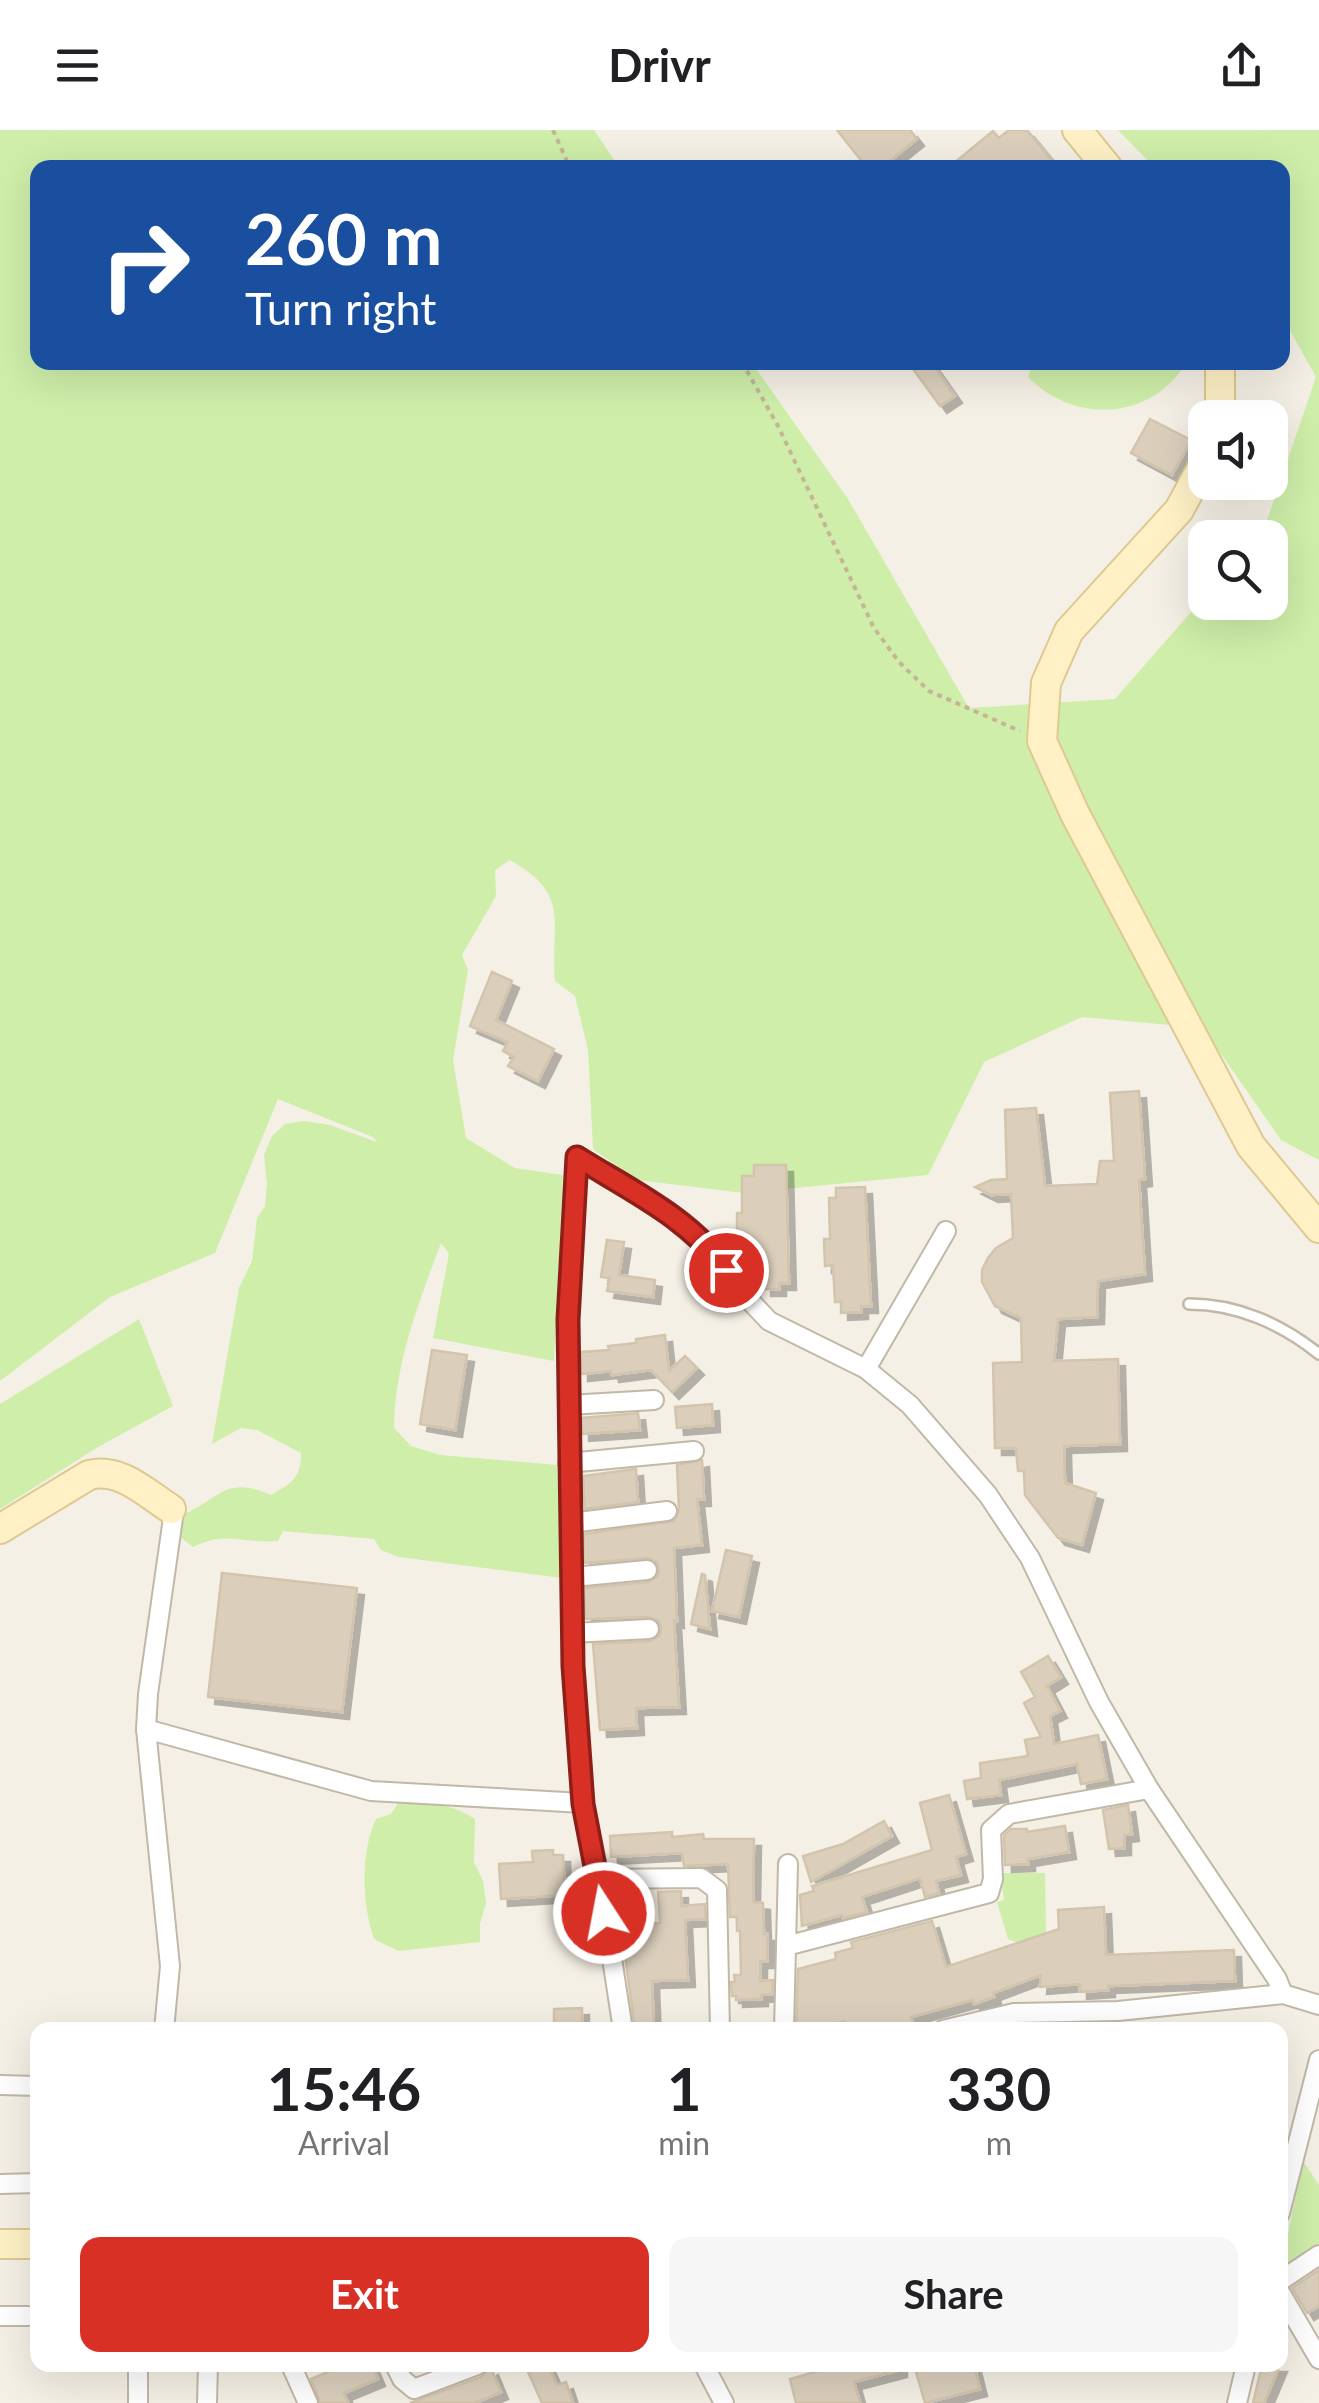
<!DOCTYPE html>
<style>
:root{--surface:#fff;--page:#f6f6f6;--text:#202124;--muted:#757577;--accent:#d93025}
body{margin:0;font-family:Lato,sans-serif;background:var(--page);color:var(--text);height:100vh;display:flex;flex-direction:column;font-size:38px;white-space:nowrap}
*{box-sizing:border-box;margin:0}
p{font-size:32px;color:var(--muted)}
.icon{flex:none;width:55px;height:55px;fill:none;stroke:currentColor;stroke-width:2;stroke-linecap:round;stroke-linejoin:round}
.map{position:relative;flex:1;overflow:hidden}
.sheet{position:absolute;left:30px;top:1892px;width:1258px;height:350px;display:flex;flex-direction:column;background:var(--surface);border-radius:20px;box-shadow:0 10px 40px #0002}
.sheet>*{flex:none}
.top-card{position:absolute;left:30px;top:30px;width:1260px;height:210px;border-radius:20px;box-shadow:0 10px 40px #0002;background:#1a4fa0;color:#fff;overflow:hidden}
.controls{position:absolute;left:1188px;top:270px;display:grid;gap:20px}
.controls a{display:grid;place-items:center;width:100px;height:100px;border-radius:20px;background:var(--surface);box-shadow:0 10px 40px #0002;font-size:50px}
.pin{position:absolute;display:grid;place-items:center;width:85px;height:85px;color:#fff;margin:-42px;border:5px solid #fff;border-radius:50%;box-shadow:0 2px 10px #0007}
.me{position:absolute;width:110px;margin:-55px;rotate:349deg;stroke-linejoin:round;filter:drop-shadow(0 0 8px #0008)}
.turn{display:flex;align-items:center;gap:35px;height:210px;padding:0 50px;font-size:45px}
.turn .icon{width:130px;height:130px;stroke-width:2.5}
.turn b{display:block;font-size:70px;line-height:85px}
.eta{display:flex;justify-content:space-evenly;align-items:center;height:170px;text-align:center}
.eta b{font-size:60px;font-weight:700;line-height:70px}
.cta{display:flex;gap:20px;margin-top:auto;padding:20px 50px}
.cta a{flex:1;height:115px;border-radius:20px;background:var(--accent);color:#fff;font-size:40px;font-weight:700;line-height:115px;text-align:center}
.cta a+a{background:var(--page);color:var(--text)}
header{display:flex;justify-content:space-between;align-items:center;height:130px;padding:0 50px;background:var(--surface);font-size:45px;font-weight:700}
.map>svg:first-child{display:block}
</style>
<header><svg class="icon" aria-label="menu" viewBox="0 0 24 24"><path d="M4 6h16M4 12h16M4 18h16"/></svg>Drivr<svg class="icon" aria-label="share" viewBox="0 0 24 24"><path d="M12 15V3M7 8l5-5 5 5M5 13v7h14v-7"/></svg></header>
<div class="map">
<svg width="1319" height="2273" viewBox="0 0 1319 2273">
<defs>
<filter id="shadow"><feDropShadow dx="7" dy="7" stdDeviation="0" flood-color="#0004"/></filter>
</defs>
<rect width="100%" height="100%" fill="#f5f0e5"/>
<g fill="#ceeea9">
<path d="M 0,0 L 594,0 L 619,37 L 38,38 L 38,232 L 752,233 L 848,369 L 969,578 L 1115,569 L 1205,466 L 1205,472 L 1270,472 L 1270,408 L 1256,407 L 1264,399 L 1316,247 L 1283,188 L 1282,38 L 1154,37 L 1118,0 L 1319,0 L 1319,1030 L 1281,1010 L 1203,898 L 1082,887 L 984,932 L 928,1045 L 744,1063 L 637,1050 L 593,1019 L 588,920 L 575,866 L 555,851 C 550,792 572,765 510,730 L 495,740 L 496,766 L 462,825 L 468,840 L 453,930 L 466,1008 L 515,1038 L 563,1045 L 554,1231 L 433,1208 L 449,1124 L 441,1113 C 418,1175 395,1232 394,1298 L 411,1316 L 440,1325 L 557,1335 L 562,1448 L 399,1427 L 381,1420 L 374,1409 L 283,1401 L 278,1411 C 245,1414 225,1400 193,1417 L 180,1407 L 185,1384 C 223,1366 226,1346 271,1365 C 292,1353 301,1348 301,1323 L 257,1300 L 241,1298 L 212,1314 L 239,1158 L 252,1131 L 257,1088 L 265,1076 L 267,1054 L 264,1025 L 272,1006 L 285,994 L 304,991 L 330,995 L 377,1012 L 373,1007 L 278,969 L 215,1123 L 110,1167 L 0,1251 Z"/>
<path d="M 1033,233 L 1033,232 L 1186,233 C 1151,291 1074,294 1028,247 Z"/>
<polygon points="139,1189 173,1276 98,1317 0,1379 0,1274"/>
<path d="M 400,1671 C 426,1671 452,1674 475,1689 L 474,1732 L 483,1751 L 486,1773 L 480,1794 L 480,1812 L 398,1821 L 374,1809 C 362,1773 360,1724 376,1689 L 391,1684 Z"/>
<polygon points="1000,1743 1045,1743 1046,1803 1016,1812 1008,1809 997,1772 1004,1770"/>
<polygon points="1303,2031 1319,2055 1319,2113 1280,2143"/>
</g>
<g fill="#dbcfbc" stroke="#d3c4ac" stroke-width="2.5" filter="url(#shadow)">
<polygon points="837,0 910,0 917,9 881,38 867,38"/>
<polygon points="1009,0 1027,0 1058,38 948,38 993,1 999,8"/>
<polygon points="908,232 931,232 955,266 940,276"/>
<polygon points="1150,289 1191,310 1172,345 1131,323"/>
<polygon points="492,842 512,851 496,890 554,919 538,951 508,936 514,927 503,921 508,912 470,896"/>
<polygon points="1139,961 1145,1049 1139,1050 1145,1144 1098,1151 1097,1187 1058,1189 1054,1231 1118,1229 1120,1314 1064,1316 1065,1353 1096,1363 1082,1415 1058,1408 1025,1365 1024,1341 1018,1341 1016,1318 995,1318 993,1233 1022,1232 1021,1188 995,1176 982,1152 982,1140 988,1128 996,1118 1013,1108 1011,1064 991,1065 975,1057 991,1050 1007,1049 1005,980 1036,978 1045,1056 1097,1054 1100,1031 1114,1031 1110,963"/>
<polygon points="754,1035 786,1035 789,1153 779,1153 779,1159 764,1159 764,1148 747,1149 745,1114 737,1114 737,1083 742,1083 742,1046 754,1046"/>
<polygon points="865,1057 871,1176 861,1176 861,1182 841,1183 841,1172 835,1172 833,1135 825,1136 824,1109 830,1109 829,1068 836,1068 836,1058"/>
<polygon points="607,1110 624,1112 619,1145 655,1150 653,1167 607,1161 610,1148 601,1147"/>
<polygon points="665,1205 669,1241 685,1226 697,1238 672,1262 651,1240 612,1245 611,1241 581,1244 581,1222 609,1220 608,1216 636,1213 636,1209"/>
<polygon points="432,1220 467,1225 455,1300 420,1294"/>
<polygon points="712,1274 713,1295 677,1298 675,1277"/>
<polygon points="638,1283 640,1300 582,1304 582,1288"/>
<polygon points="702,1330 704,1369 697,1369 702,1415 674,1418 677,1491 674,1490 679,1577 636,1578 637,1598 600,1600 593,1514 651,1511 660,1505 661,1497 659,1491 649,1487 585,1489 584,1458 649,1452 658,1446 659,1440 657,1432 647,1428 584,1433 584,1404 674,1391 679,1380 677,1335"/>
<polygon points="636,1339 638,1372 585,1379 583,1346"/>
<polygon points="726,1420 752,1426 739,1487 712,1481"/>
<polygon points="222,1443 357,1458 342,1582 208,1567"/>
<polygon points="702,1444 705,1445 710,1499 691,1494"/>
<polygon points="1048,1526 1061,1547 1047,1556 1060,1581 1050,1586 1054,1614 1098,1605 1107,1649 1081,1654 1077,1634 999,1650 1001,1665 967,1669 964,1651 981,1648 980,1633 1028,1626 1025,1610 1041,1607 1024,1573 1035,1567 1021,1542"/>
<polygon points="949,1665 966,1724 956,1727 961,1745 936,1751 939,1763 925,1767 920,1748 862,1767 867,1782 843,1788 842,1785 802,1796 800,1765 814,1761 812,1756 932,1720 920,1673"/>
<polygon points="1128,1675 1132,1704 1124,1705 1124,1718 1109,1719 1103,1680"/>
<polygon points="884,1691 892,1706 811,1752 803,1726 843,1714"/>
<polygon points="1065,1696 1069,1722 1028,1729 1028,1734 1005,1735 1004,1705 1011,1699 1027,1699 1027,1702"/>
<polygon points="672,1702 672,1707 703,1704 704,1709 754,1709 753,1772 763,1773 764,1804 767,1804 767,1831 760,1831 760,1851 773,1850 772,1864 761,1865 761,1869 736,1870 736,1866 732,1866 731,1852 735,1852 734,1845 741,1845 740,1801 737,1801 737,1787 730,1787 728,1734 684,1736 682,1723 611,1727 610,1706"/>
<polygon points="553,1720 553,1725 563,1725 565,1765 501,1769 499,1734 533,1732 532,1721"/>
<polygon points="681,1761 681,1776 705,1774 705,1789 685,1790 688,1850 652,1851 654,1900 635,1900 621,1794 660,1793 658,1762"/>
<polygon points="1104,1777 1106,1825 1234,1820 1235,1851 1108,1856 1108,1860 1080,1862 1080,1854 1040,1857 1041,1845 993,1863 994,1867 974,1874 972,1870 911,1887 913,1893 891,1900 846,1900 844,1891 817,1900 796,1900 798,1839 836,1829 835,1823 853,1818 851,1812 932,1791 946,1837 1059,1799 1058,1780"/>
<polygon points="582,1878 582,1898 554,1899 554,1879"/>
<polygon points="1319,2140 1319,2176 1307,2183 1292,2158"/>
<polygon points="344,2235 372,2235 378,2249 344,2263 348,2273 320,2273 311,2249"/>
<polygon points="525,2235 548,2235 557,2255 566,2252 573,2273 542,2273"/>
<polygon points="839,2235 900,2235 900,2240 854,2252 860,2273 796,2273 790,2249"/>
<polygon points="914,2235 974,2235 980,2259 925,2273"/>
<polygon points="1262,2235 1280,2235 1264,2273 1253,2273"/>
<polygon points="491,2238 501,2262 475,2273 410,2273 481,2247"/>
</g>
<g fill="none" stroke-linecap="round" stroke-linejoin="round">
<g stroke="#c1b8a7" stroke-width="14">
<path id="lane" d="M 1189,1174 C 1237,1174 1282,1194 1319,1224"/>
</g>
<g stroke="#c1b8a7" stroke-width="22">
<g id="street">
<polyline points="866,1239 946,1101"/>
<polyline points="568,1275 654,1270"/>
<polyline points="568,1333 694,1321"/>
<polyline points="571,1393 667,1381"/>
<polyline points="573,1447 647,1440"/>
<polyline points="572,1503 649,1499"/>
<polyline points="146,1599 371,1661 583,1673"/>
<polyline points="598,1749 701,1748 717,1760 720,1900"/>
<polyline points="786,1816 989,1763 993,1749 991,1700 1009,1684 1149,1659"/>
<polyline points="164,1900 170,1836 146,1599 148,1564 173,1388 171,1379"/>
<polyline points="623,1900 605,1783 583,1673 573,1536 568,1190 577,1027 661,1079 715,1124 737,1157 769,1191 866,1239 910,1275 988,1365 1030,1428 1099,1572 1149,1659 1277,1849 1283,1864"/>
<polyline points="784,1900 788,1734"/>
<polyline points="943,1900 1014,1883 1118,1881 1283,1864 1319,1875"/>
<polyline points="0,1955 38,1956"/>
<polyline points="0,2054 38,2053"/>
<polyline points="1280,2083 1319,1930"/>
<polyline points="1280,2151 1319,2125"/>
<polyline points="1280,2162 1319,2229"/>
<polyline points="0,2186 38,2186"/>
<polyline points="291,2235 308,2273"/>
<polyline points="395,2235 402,2249 414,2259 477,2235"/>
<polyline points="704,2235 724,2273"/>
<polyline points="138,2273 138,2235"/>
<polyline points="207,2273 208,2235"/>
<polyline points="1237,2273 1246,2235"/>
</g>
</g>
<g stroke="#ddc991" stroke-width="32">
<g id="secondary">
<polyline points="1077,0 1108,38"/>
<polyline points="1220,288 1220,232"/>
<polyline points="1205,332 1179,380 1069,501 1046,553 1042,611 1075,684 1251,1016 1319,1098"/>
<path d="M 0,1399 L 89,1345 C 120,1337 146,1363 171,1379"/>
<polyline points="0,2114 38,2114"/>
</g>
</g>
<g stroke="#c5b496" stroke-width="4" stroke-dasharray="5 5" stroke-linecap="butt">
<polyline points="553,0 570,38"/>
<polyline points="742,232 778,296 874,498 899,532 929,561 1020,601"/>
</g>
<use href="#lane" stroke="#fff" stroke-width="9"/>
<use href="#street" stroke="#fff" stroke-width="18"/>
<use href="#secondary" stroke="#fff1c5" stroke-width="28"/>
</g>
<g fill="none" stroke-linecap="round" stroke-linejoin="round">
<g stroke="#8d1f18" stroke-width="25">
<path id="route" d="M 604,1783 L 583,1674 L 573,1536 L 568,1190 L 577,1027 C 628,1059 692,1089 726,1140"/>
</g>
<use href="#route" stroke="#d93025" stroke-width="18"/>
</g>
</svg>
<div class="controls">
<a><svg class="icon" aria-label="sound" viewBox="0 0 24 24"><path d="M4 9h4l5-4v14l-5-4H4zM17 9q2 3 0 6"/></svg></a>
<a><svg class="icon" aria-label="search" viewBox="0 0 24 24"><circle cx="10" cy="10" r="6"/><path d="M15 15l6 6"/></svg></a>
</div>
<div class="pin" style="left:726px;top:1140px;background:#d93025"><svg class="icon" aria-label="arrive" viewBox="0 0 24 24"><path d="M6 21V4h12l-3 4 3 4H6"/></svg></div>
<svg class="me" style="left:604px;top:1783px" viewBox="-20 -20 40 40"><circle r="17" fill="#d93025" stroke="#fff" stroke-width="3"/><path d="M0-11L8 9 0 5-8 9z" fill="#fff"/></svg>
<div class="top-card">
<div class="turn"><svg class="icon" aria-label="right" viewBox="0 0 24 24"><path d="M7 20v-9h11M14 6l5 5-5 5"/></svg><div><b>260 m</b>Turn right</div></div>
</div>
<section class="sheet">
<div class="eta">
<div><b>15:46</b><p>Arrival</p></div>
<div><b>1</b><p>min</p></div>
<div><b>330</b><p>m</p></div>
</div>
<div class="cta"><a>Exit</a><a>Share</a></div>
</section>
</div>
